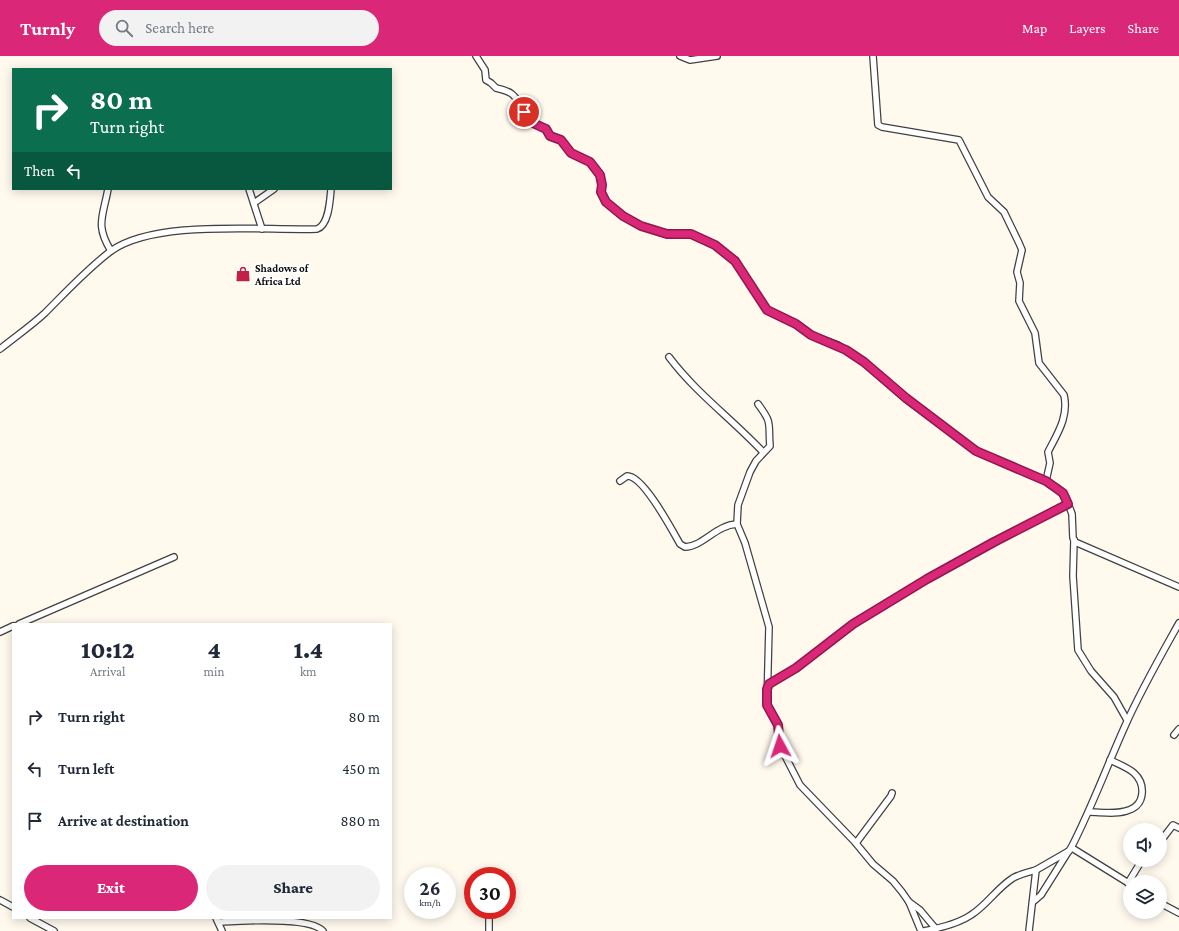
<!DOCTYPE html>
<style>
:root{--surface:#fff;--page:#f2f2f3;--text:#1f2937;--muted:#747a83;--accent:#db2777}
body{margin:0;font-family:"Crimson Pro",serif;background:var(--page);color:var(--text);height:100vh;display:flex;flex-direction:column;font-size:15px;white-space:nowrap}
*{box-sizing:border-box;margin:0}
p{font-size:13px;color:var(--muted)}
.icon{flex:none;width:22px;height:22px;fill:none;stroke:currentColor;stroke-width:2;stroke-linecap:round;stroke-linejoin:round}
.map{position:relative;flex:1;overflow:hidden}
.sheet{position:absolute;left:12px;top:567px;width:380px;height:296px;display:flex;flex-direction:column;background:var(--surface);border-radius:0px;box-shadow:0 2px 10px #0003}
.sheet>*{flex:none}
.hud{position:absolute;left:12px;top:12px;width:380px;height:122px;border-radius:0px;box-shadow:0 2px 10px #0003;background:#0b6e4f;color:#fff;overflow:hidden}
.tools{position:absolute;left:1123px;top:767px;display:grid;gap:8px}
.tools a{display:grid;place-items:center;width:44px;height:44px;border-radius:50%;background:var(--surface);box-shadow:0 2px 10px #0003;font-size:20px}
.speed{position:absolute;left:404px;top:811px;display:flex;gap:8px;font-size:20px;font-weight:700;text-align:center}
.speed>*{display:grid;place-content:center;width:52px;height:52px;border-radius:50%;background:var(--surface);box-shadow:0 2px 10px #0003;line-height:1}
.speed small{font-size:10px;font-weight:400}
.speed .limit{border:6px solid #d22;background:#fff;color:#111}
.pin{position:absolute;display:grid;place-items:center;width:34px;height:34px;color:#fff;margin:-17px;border:2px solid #fff;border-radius:50%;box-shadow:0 1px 4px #0007}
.me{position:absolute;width:44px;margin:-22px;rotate:355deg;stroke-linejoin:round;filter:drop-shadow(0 0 3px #0008)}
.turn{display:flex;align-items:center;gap:14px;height:84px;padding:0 12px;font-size:18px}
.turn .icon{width:52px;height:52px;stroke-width:2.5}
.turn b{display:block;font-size:28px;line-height:34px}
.then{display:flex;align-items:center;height:38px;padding:0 12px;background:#0003;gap:8px;font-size:15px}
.eta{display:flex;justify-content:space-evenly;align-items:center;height:68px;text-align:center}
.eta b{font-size:24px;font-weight:800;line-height:28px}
.cta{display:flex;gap:8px;margin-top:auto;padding:8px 12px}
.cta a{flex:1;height:46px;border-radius:24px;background:var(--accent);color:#fff;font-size:16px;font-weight:800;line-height:46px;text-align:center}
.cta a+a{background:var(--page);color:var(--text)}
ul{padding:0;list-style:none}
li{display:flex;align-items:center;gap:12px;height:52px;padding:0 12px}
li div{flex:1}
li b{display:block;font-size:15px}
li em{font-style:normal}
header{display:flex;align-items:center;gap:24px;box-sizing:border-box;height:56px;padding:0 20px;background:var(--accent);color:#fff}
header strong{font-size:19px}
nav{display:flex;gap:22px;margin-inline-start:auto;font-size:14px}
.search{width:280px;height:36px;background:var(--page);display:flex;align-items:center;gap:10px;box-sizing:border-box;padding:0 14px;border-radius:22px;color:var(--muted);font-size:15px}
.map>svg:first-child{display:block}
</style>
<header>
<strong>Turnly</strong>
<div class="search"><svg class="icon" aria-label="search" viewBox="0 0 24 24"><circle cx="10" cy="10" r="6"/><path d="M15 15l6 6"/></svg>Search here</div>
<nav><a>Map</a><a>Layers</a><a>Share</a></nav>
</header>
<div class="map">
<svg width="1179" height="875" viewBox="0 0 1179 875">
<rect width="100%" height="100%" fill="#fff9ee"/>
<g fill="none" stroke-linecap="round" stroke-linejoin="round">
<g stroke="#414141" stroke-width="8">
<g id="minor">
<path d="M 476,0 L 485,14 L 486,24 L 491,27 L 496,32 C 514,36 514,39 524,54 L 521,59 L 522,61 L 546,73 L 550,80 L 561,84 L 571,97 L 590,106 L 600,118 L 602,129 L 601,136 L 606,146 L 623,160 L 641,170 L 667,178 L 691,178 L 715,189 L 735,205 L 767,254 L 796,268 L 811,279 L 838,289 L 864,306 L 906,343 L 976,395 L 1046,425 L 1057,432 L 1066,442 L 1072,458 L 1073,482 L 1075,486 L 1179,531"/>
<polyline points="680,0 690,4 717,0"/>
<path d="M 873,0 L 878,69 L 882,71 L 959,84 L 988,141 L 1004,156 L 1019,187 L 1022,194 L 1017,216 L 1020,227 L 1019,245 L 1035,277 L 1039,307 L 1064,339 C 1069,361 1057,378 1048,396 L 1050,407 L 1046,425"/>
<path d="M 108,133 C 103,161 95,169 111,195"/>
<polyline points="249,133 262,173"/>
<polyline points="254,147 274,133"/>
<path d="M 0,293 C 15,281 31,270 45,257 C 66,236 87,213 111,195 C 156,163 263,175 317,173 C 329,169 330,144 331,133"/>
<path d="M 669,301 C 696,337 732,363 763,396"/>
<path d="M 758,348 C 773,368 768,367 770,390 L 756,405 L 750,416 L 738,449 L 737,468 L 745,487 L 769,571 L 767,649 L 778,669 L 780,690 L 800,729 L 854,785 L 873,808 L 893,825 L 902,836 L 909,846 L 921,875"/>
<path d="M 620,425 L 627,420 C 643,419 672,474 680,488 L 685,491 C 702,491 716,469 737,468"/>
<polyline points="1074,484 1073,520 1078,594 1091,615 1114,641 1127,664"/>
<polyline points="19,568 174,501"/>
<polyline points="0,576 13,570"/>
<polyline points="769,628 796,612 853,568 927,523 994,486 1068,448"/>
<polyline points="1174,679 1179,673"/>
<path d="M 1089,756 C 1101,756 1117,759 1129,754 C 1145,749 1146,728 1134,717 C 1127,711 1118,708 1110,704"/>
<polyline points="1160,786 1173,769 1179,772"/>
<polyline points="856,787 891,740 892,737"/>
<polyline points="1072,792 1130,828"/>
<polyline points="1128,827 1142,804"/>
<polyline points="0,844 13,851"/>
<polyline points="1034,845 1041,839 1068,796"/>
<polyline points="909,846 920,854 936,873"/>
<polyline points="1160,847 1179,857"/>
<polyline points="489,854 489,875"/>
<polyline points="30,862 54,875"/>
<polyline points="216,862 222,875"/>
<path d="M 219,866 C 240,865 310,860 323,875"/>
<path d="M 924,875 C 940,872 958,868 971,859 C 987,849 997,832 1013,822 C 1020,818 1029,816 1036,814"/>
<path d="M 1029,875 L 1036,814 L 1069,795 L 1072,790 C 1092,751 1107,710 1125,670 C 1141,634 1160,601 1179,567"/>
</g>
</g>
<use href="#minor" stroke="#fff" stroke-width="5.5"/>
</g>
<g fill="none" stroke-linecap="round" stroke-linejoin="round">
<g stroke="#8e194d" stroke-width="10">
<polyline id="route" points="524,56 521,58 522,62 546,73 550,80 561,84 571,97 590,106 600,119 602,129 601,136 606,146 623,160 641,170 667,178 691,178 715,189 735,205 767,254 796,268 811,279 846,294 864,306 906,342 976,395 1046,425 1063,437 1068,448 994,486 927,523 853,568 796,612 769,628 767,633 767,649 778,669 780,690"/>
</g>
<use href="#route" stroke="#db2777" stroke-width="7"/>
</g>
<defs>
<g id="shop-bare" transform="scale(1.2)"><path d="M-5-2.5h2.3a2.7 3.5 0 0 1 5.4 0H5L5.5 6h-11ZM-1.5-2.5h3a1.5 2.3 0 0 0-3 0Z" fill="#c22147" stroke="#fff" stroke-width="2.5" paint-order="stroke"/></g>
</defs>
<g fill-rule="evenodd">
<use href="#shop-bare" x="243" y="218"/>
</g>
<g text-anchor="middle" stroke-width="4" stroke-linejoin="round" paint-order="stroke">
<g font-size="11" font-weight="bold" fill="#0e0e0e" stroke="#fff" text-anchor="start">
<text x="255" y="216">Shadows of<tspan x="255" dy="13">Africa Ltd</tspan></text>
</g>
</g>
</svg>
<div class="tools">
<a><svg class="icon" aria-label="sound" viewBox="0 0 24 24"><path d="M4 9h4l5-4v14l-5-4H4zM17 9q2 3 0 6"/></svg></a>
<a><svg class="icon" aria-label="layers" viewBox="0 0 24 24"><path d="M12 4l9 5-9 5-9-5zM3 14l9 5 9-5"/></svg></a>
</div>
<div class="speed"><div>26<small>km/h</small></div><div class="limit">30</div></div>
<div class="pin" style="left:524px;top:56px;background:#d93025"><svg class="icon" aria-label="arrive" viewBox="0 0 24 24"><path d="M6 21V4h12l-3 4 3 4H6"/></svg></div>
<svg class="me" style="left:780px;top:690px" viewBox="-20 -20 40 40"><path d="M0-17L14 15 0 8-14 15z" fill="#db2777" stroke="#fff" stroke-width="4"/></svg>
<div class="hud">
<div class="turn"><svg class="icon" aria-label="right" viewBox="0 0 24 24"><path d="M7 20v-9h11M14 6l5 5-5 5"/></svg><div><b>80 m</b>Turn right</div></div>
<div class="then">Then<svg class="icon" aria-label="left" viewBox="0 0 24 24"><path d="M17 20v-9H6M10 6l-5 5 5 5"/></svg></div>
</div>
<section class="sheet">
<div class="eta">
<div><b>10:12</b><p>Arrival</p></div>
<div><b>4</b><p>min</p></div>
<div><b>1.4</b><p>km</p></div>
</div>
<ul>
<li><svg class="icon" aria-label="right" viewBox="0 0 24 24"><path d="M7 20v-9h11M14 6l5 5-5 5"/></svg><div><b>Turn right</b></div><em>80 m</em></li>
<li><svg class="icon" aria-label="left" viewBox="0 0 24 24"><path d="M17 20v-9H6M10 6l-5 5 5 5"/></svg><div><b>Turn left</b></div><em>450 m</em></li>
<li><svg class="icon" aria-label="arrive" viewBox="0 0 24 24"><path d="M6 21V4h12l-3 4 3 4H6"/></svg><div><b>Arrive at destination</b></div><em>880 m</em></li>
</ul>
<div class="cta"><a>Exit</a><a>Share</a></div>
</section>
</div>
